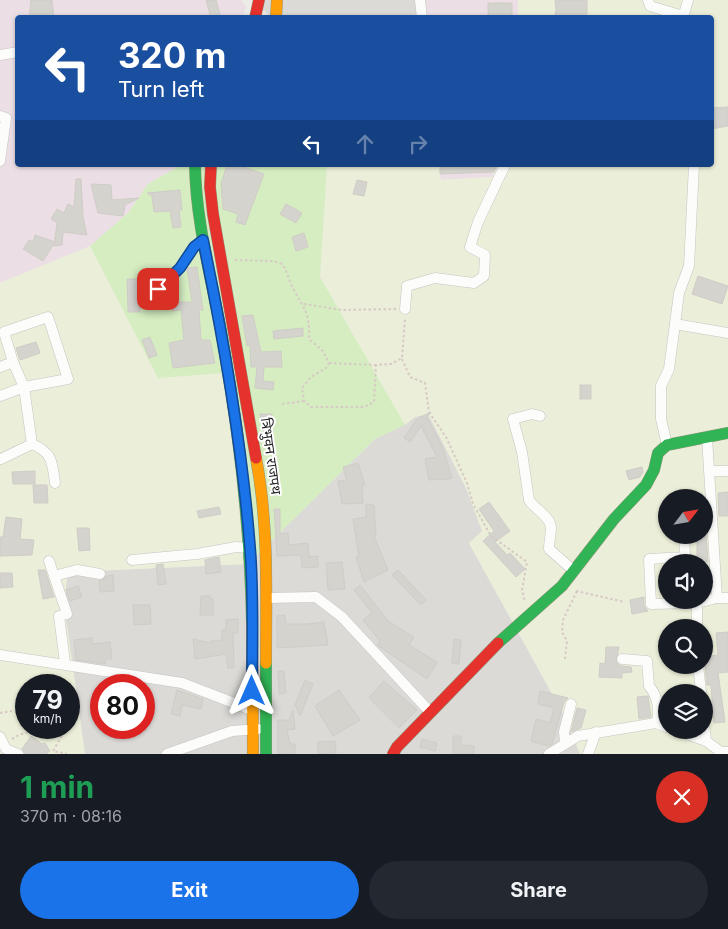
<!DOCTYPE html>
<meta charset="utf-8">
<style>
:root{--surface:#171b24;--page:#242831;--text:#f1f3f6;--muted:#9ea1a6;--accent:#1a73e8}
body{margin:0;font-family:Inter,"Noto Sans Devanagari",sans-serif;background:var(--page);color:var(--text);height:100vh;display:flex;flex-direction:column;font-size:19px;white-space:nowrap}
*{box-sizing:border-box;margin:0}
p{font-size:16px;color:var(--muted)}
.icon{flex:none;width:28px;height:28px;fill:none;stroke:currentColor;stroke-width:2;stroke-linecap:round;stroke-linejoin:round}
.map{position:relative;height:754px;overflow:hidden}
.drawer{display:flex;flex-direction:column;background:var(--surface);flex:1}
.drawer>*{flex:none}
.top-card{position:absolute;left:15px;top:15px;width:699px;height:152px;border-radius:5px;box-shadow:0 1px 4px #0004;background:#1a4fa0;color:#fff;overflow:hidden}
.needle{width:32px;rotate:59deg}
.controls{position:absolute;left:658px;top:489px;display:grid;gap:10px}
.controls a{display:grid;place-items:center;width:55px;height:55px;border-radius:50%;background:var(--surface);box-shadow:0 1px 4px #0004;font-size:25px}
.speed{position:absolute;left:15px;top:674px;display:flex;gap:10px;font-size:25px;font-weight:700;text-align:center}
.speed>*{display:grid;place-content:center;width:65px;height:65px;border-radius:50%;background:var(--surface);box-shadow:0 1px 4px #0004;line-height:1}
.speed small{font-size:12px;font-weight:400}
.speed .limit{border:8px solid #d22;background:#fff;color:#111}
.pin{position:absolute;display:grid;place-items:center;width:42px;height:42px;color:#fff;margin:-21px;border-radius:10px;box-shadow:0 2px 8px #0006}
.me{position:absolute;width:55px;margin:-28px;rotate:0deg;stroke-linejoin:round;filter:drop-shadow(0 0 4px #0008)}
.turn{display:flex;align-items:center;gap:18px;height:105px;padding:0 20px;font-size:22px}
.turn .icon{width:65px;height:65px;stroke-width:2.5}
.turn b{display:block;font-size:35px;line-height:42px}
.lanes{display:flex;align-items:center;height:48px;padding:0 20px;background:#0003;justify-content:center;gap:25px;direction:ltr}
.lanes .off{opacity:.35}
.round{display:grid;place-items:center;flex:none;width:52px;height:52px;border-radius:26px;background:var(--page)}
.overview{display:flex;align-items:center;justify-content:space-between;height:85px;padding:0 20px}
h1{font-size:30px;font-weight:700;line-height:38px;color:#1e9e55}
.action{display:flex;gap:10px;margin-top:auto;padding:10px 20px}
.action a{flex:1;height:58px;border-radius:30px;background:var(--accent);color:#fff;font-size:20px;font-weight:700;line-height:58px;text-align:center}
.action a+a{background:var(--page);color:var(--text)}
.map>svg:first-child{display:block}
</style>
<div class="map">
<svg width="728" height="754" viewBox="0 0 728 754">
<rect width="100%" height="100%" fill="#ecebe6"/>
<g fill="#dbdad7" fill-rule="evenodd">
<polygon points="252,0 518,0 518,17 271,17"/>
<path d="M 428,413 L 466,488 L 483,532 L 469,543 L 566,719 L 580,754 L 85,754 L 64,605 L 67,572 L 248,564 L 375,439 L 415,417 ZM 101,685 L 144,685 L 144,728 L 101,728 Z"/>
</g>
<g fill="#ebdee5">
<polygon points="0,0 241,0 246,7 243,17 18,18 18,165 181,165 148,184 128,213 90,246 0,283"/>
<polygon points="421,0 518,0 518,17 423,17"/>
<polygon points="439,165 493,165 493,177 440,180"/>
</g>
<g fill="#ebeed8" fill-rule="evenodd">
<path d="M 518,0 L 728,0 L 728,754 L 580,754 L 566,719 L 469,543 L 482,531 L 466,488 L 428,414 L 415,417 L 405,425 L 320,277 L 327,165 L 439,165 L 441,180 L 493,177 L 493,165 L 711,165 L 711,18 L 518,17 ZM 666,498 L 704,498 L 704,535 L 666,535 ZM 666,562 L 704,562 L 704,600 L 666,600 ZM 666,628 L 704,628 L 704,665 L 666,665 ZM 666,692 L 704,692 L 704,730 L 666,730 Z"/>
<path d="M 90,246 L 158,377 L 224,373 L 248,564 L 68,572 L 64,605 L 85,754 L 0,754 L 0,283 ZM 26,685 L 69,685 L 69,728 L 26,728 Z"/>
</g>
<polygon fill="#d5edc1" points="181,165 327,165 320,277 405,425 375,439 248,564 224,373 158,378 90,246 128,213 148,184"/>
<g fill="#d5d3ce" stroke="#d0ccc7">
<polygon points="31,0 52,0 54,18 29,18"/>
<polygon points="206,0 216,0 221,18 211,18"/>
<polygon points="555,0 587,0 587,18 554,18 556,11"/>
<rect x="488" y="3" width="24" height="15"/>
<polygon points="728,107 728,126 711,129 711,108"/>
<polygon points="227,165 238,165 264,174 245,225 236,222 238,214 223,209 221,184"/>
<polygon points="440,165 497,165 494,172 440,174"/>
<polygon points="76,179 81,179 83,217 87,235 63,232 62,245 54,246 57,223 51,219 57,209 64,213 68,204 74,207"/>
<polygon points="357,180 367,182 364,196 353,194"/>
<polygon points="91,184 111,185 112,200 139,198 125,205 123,216 98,213"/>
<polygon points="180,190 182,210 179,210 181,227 173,228 170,211 154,212 152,196 147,193"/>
<polygon points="286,204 302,213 296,223 280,214"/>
<polygon points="304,233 308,247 296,251 292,237"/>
<polygon points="35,235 55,242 43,261 23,249 29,240 33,242"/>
<polygon points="197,267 203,310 199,310 201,340 210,340 215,363 173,368 169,343 184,340 181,310 172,311 173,302 192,302 187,268"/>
<polygon points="698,276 728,286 722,304 692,294"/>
<polygon points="127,279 139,279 140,312 128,312"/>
<polygon points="253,315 261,352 281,351 282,367 264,367 263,381 274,382 273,390 255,388 257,367 251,367 250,345 247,346 242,316"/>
<polygon points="303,328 303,336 274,339 273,331"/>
<polygon points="150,337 157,355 149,358 142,340"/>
<polygon points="36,342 40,353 20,360 16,348"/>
<rect x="580" y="385" width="11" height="14"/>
<polygon points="431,412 427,417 443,448 452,478 442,480 441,479 429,480 425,459 437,457 421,426 410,442 404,438 417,419"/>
<polygon points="260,414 272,414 273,443 265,444"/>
<polygon points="358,463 365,485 362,486 363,503 342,504 338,481 347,480 343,467"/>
<polygon points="642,467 643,472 640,477 629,480 626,471"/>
<polygon points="35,471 35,484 13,484 12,472"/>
<polygon points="33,485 47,485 48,503 34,503"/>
<polygon points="728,492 728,516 719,516 718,493"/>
<polygon points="489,502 510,531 495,542 507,555 510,553 525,569 516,577 483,541 494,531 479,509"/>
<polygon points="366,504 374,505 376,536 374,536 388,570 364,582 356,557 359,557 353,519 366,517"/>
<polygon points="219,507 221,514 199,518 197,511"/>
<polygon points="274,509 280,509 280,534 288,533 289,545 308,543 309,557 318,556 318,567 302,568 301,555 277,556"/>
<polygon points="6,517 22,519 20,539 34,540 32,555 0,556 0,537 3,537"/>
<polygon points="77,528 89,528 90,550 79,551"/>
<polygon points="697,535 706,535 708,562 697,562"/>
<polygon points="219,557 221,572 206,574 205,560"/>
<polygon points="342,562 345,589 328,590 326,563"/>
<polygon points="163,564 166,584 158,585 156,565"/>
<polygon points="38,570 45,570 54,597 43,599"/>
<polygon points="398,570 426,600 421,605 392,575"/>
<polygon points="0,573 12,573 13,587 0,588"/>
<polygon points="113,575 114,591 100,592 99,581 107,576"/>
<polygon points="360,585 388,621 414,637 409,645 437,662 427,679 377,645 380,641 363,620 372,613 354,590"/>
<polygon points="78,586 82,597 70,601 66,590"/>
<polygon points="201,596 210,596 210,599 213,599 213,615 200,615"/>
<polygon points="644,597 644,605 648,611 632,614 630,600"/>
<polygon points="133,605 150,605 151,624 134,625"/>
<polygon points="285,615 286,624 308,624 324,622 328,645 277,648 277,616"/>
<polygon points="238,619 238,633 233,633 234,668 228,668 226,654 195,659 193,639 211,643 211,641 222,640 222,630 226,630 226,620"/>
<polygon points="728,632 728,672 718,673 725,722 714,723 711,685 707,685 704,657 718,655 716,633"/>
<polygon points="92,638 92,644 110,642 112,659 106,659 105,664 76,660 74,640"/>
<polygon points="454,639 461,640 459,664 452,663"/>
<polygon points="606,647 619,647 616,662 621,666 631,667 632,672 622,673 622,678 599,677 600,663 605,664"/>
<polygon points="278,671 284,671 286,693 279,694"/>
<polygon points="305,680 313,684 300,716 295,705"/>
<polygon points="384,681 417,710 399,728 369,698"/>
<polygon points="177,690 203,699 201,709 182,705 180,716 171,714"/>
<polygon points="339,690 360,720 333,736 315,706"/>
<polygon points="540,691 568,698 564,702 552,744 548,746 531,741 536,719 550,723 554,708 538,704"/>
<polygon points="648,696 651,717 639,719 637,697"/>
<polygon points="577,708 586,710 583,721 581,728 571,732"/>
<polygon points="293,710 295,729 287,730 290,744 295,744 295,754 278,754 278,720 289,720"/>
<polygon points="31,736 42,744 45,743 50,751 46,754 25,754 22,749"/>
<polygon points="453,736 461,736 461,745 474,746 474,754 453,754"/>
<polygon points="422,739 437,743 435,751 420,747"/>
<polygon points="335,741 336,753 318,754 318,742"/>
</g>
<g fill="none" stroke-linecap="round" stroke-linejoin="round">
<g stroke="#c5c4c2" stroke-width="6">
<polyline id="lane" points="147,299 180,268 199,243"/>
</g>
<g stroke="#c5c4c2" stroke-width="11">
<g id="street">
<polyline points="420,0 422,18"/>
<polyline points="648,0 650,6 683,16"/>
<polyline points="683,18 688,0"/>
<polyline points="0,55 18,52"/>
<polyline points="0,116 6,118 0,161"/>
<polyline points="694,165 689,266 679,293 675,324 728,333"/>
<polyline points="405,309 407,286 435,278 474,283 484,276 485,255 470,247 478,222 505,165"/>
<polygon points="48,317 68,379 24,387 13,362 4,332"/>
<polyline points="0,367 13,362"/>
<polyline points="0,396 24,387 32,444 1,459"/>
<path d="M 540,416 L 532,414 L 513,419 L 522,452 L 529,500 C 534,509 551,516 551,528 C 551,535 549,541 549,549 L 574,571"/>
<path d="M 32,444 C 53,453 52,462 55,483"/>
<polyline points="667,445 661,419 661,386 669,369 675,324"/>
<polyline points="710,471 728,471"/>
<polyline points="684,535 685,557 649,559 651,604 697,603"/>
<polyline points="132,560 197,554 236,547 250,548"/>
<polyline points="49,561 67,614 59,616 65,663"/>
<polyline points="54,576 77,570 100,574"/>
<polyline points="267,598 316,597 342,617 430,712"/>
<polyline points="717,598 728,598"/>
<polyline points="697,628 697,603 717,598 707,437"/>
<polyline points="0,655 182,683 252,710"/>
<path d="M 622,659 L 647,661 L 649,686 C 657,695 661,712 656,723"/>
<polyline points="698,665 701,692"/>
<polyline points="704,722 706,741"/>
<polyline points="676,730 706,741 721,752 728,752"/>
<polyline points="0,737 6,749 18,754"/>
<polyline points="565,742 564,732 571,704"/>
<polyline points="167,754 232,731 258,729"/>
<polyline points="549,754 578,736 656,723 666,727"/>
<polyline points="588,754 596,732"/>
</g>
</g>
<g stroke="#93977d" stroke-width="12">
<g id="fast">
<path d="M 195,165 C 196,227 214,287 224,348 C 240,439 250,529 252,622"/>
<polyline points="498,643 562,586 614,519 646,485 654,470 658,453 667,445 728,433"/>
<polyline points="266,663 266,754"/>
</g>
</g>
<g stroke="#93977d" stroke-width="12">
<g id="slow">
<polyline points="276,18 277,0"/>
<path d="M 256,458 C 269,526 266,595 266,663"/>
<polyline points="252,622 253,754"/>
</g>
</g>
<g stroke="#93977d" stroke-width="12">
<g id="jam">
<polyline points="255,18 259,0"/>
<polyline points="211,165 210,187 213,214 256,458"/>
<polyline points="393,754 397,747 498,643"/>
</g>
</g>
<g stroke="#d7c9c5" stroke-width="2" stroke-dasharray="2.5 2.5" stroke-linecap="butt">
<path d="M 235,260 L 274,261 L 282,264 C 288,272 289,282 294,290 C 305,310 310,314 309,339 L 323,351 L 329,363 L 326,368 L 311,377 L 302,388 L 304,401 L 311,407 L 364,407 L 374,402 L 376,365 L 391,364 L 402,358 L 405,318"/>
<polyline points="304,304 342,310 396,309"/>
<polyline points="402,359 410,377 425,383 429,412 446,437 467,483 473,504 491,536 527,562 522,590 525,602"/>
<polyline points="329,363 376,365"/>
<polyline points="282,404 304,401"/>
<polyline points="576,591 625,602"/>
<polyline points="565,659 567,641 562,632 563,620 577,591"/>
<polyline points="0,713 12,711"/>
<path d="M 12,739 C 26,729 48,729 63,734 L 53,751 L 67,754"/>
</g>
<use href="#lane" stroke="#fcfcfb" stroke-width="5"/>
<use href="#street" stroke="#fcfcfb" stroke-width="10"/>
<use href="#fast" stroke="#30b455" stroke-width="11"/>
<use href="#slow" stroke="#ff9f0a" stroke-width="11"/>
<use href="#jam" stroke="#e5322d" stroke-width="11"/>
</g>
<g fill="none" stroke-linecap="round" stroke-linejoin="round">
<g stroke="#114b97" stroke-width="12">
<path id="route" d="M 158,289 L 180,268 L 194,247 L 203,240 C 224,341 242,444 250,547 C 254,595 252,643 252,691"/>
</g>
<use href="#route" stroke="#1a73e8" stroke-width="9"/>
</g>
<g text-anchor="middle" stroke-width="4" stroke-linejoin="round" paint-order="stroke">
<g font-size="14" fill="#1e1e1e" stroke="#fff">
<text transform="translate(271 456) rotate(82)" y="5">त्रिभुवन राजपथ</text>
</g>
</g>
</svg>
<div class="controls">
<a><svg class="needle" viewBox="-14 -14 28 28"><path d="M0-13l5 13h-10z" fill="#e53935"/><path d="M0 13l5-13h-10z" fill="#9ea1a6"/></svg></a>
<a><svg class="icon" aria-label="sound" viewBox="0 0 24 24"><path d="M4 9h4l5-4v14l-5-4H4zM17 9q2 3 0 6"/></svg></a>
<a><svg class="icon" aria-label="search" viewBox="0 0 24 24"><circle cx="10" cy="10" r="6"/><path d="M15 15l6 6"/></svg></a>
<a><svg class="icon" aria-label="layers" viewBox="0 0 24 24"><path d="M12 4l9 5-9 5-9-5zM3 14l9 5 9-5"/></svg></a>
</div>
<div class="speed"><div>79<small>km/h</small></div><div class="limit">80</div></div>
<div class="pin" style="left:158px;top:289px;background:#d93025"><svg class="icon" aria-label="arrive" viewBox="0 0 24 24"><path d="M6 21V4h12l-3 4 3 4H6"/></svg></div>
<svg class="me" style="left:252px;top:691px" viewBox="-20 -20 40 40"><path d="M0-17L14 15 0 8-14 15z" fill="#1a73e8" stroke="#fff" stroke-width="4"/></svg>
<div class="top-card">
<div class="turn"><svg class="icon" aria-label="left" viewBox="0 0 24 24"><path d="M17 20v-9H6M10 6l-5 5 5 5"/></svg><div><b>320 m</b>Turn left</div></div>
<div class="lanes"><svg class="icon" aria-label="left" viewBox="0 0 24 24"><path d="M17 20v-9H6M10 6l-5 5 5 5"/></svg><svg class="icon off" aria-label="ahead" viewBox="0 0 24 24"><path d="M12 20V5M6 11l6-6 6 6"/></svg><svg class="icon off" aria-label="right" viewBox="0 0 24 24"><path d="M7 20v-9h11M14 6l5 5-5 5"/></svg></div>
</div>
</div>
<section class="drawer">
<div class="overview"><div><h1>1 min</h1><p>370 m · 08:16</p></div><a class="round" style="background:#d93025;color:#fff"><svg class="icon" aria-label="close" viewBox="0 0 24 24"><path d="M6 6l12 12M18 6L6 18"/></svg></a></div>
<div class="action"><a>Exit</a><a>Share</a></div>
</section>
